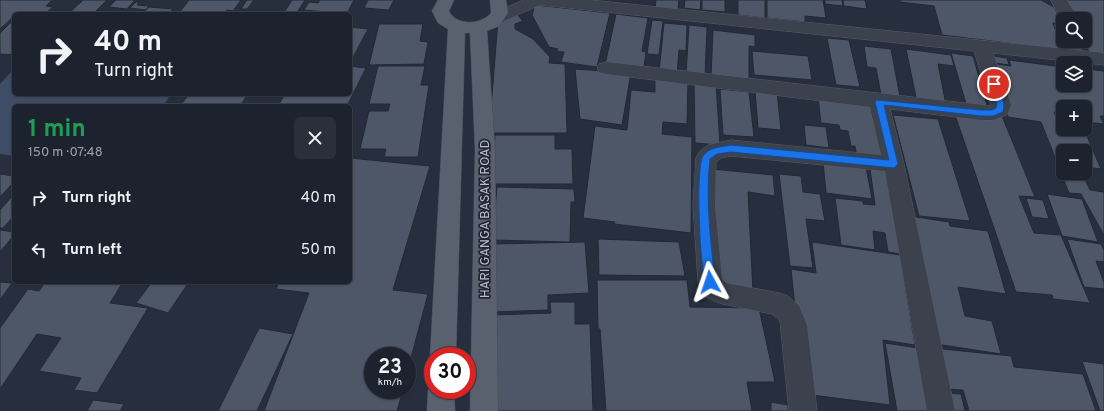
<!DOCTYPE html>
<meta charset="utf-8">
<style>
:root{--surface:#1d232e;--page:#2a2f3a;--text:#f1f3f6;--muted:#a0a4aa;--line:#3b404a}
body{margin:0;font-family:Overpass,sans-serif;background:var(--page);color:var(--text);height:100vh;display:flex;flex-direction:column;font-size:15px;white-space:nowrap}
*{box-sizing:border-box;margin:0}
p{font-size:13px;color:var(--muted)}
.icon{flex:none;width:22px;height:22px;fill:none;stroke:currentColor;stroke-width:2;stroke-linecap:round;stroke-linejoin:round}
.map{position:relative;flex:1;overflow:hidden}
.side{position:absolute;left:12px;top:104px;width:340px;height:180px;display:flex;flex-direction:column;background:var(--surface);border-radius:6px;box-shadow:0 1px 3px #0004,0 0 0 1px var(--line)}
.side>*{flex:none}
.banner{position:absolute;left:12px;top:12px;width:340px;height:84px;border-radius:6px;box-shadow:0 1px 3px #0004,0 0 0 1px var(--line);background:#1d232e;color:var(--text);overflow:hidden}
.controls{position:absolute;left:1056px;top:12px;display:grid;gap:8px}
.controls a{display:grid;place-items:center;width:36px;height:36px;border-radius:6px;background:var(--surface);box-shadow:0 1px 3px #0004,0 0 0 1px var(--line);font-size:20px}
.speed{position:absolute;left:364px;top:347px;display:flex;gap:8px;font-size:20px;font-weight:700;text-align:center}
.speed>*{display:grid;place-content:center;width:52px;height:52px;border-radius:50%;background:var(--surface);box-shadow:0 1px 3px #0004,0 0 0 1px var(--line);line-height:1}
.speed small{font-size:10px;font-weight:400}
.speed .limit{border:6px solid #d22;background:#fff;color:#111}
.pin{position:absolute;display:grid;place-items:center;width:34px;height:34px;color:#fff;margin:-17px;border:2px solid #fff;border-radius:50%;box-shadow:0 1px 4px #0007}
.me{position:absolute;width:44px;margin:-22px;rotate:355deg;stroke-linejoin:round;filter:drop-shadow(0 0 3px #0008)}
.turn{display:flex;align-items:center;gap:14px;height:84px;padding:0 16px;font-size:18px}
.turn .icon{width:52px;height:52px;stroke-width:2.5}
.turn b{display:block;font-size:28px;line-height:34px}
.round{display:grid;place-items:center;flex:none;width:42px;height:42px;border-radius:6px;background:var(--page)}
.summary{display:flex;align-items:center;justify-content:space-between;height:68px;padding:0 16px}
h1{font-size:24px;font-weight:700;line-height:30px;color:#1e9e55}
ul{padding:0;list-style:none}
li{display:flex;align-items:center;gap:12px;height:52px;padding:0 16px}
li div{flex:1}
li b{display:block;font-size:15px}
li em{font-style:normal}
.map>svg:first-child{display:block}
</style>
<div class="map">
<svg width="1104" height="411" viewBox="0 0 1104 411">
<rect width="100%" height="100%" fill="#272f3e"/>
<polygon fill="#3f4c65" points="14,69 14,94 171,94 163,106 14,106 14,156 0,154 0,84"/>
<g fill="#4e5767" stroke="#222935">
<polygon points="0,0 52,0 46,6 53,7 45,14 14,14 14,19 11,19 0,29"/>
<polygon points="83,0 107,0 93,14 68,14"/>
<polygon points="116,0 135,0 127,9 109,7"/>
<polygon points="189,0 241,0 233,11 227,10 224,14 179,13"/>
<polygon points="247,0 254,0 247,9 241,9"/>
<polygon points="292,0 305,0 296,14 283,14"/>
<polygon points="320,0 354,0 347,14 304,10 309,2 318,3"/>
<polygon points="368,0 394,0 389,10 364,8"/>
<polygon points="656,0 679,0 678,10 655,7"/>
<polygon points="685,0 701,0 700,10 684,8"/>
<polygon points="702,0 725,0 725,12 702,10"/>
<polygon points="738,0 765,0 765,18 738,15"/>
<polygon points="767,0 823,0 826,18 805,16 805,22 767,18"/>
<polygon points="825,0 842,0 843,6 825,4"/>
<polygon points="843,0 865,0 867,9 844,6"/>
<polygon points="900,0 1041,0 1054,7 1062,24 1053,23 1064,50 942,35 934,6 900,2"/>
<polygon points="1062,0 1104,0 1104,55 1090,54 1083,41 1085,41 1085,19 1072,19"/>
<polygon points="136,2 139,2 137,5 149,6 146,10 130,8"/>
<polygon points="535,5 610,13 597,67 561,62 564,52 556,51 558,49 549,47 532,15"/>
<polygon points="149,7 173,9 169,14 142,14"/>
<polygon points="516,13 523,21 515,24 515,29 533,39 550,57 549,63 565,64 567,133 489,133 498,20"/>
<polygon points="616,14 648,18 642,51 646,52 644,67 605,65"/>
<polygon points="652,20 663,21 659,55 647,54"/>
<polygon points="12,21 14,21 14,55 0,54 0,33"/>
<polygon points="664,23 687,25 686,51 679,50 677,75 659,72"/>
<polygon points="379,24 423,24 420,41 428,42 424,64 369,65"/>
<polygon points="1053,24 1063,25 1063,41 1079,41 1084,52 1064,49"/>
<polygon points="689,25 707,27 705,76 686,74"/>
<polygon points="350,27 368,29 350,63"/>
<polygon points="713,30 755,35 755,47 749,46 749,82 711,77"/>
<polygon points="827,38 849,40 860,87 836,85"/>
<polygon points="864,46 891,49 901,102 882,100 876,68 867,67"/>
<polygon points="906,49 951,55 954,66 938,64 946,105 917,102"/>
<polygon points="752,51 808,56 812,80 754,75"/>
<polygon points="951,53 973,56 988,109 967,107"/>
<polygon points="987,55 1007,58 1009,65 989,62"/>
<polygon points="1009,60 1063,67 1063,85 1085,85 1085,69 1104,71 1104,116 1100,116 1104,124 1085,122 1085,107 1063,107 1063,113 1054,112 1058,122 1063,122 1063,129 1084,129 1101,169 1085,167 1085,151 1063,151 1063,173 1082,173 1090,190 1104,192 1104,235 1081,194 1069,193 1041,122 1008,117 989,63 1011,66"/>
<polygon points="350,66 366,68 347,106 278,106 285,94 350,94"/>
<polygon points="378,66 425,66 421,85 429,85 418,157 384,157 386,149 360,149 369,111 388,111 390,104 369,104"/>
<polygon points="575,69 631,73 622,125 580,119"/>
<polygon points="655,77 688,80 687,124 663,122 662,134 692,137 691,233 614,224 615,222 583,218 595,126 627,130 631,90 655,92"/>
<polygon points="694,81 716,83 720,145 695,143"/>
<polygon points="720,89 749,92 754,137 723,135"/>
<polygon points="755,91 777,92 781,130 758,128"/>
<polygon points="189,94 248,94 240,106 180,106"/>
<polygon points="818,97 876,104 889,161 857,158 855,146 851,146 848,131 840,130 839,125 821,123"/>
<polygon points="954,112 1002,116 1035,197 1019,196 1034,233 1061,235 1090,303 1053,299 1052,295 1016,292"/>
<polygon points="893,115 938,119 970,221 919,216"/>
<polygon points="804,125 826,127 829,148 806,145"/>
<polygon points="495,135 555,135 555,149 572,149 573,184 492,184"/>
<polygon points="350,158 430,166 393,290 428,294 407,373 407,356 373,356 373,390 403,390 397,411 264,411 309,293 276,289 279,282 350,282"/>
<polygon points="823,161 866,167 872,199 826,193"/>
<polygon points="712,169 773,175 775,196 748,192 753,292 714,284"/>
<polygon points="870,169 893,171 908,255 888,252 885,233 873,231 875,250 841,245 835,198 863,201 863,204 875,205"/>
<polygon points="0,174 14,176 14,182 0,197"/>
<polygon points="779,174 801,176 803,192 820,194 825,221 806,219 813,268 790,266"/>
<polygon points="497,187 574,189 575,202 571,202 570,242 492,240"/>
<polygon points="14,194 14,216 3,228 0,228 0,210"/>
<polygon points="1047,194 1082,199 1098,242 1062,236"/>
<polygon points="1026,198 1043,200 1049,219 1032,217"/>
<polygon points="910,216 949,222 950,226 988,231 1006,294 958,287 965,316 992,321 1001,354 936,344"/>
<polygon points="0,230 14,232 14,235 0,252"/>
<polygon points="598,239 679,242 685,276 599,275"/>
<polygon points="1067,239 1101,244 1104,250 1104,262 1096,261 1104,282 1104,289 1084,287"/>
<polygon points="585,242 589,293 548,295 548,310 492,312 494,244"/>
<polygon points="812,242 900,255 915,345 883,340 890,405 804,394 791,269 816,273"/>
<polygon points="597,280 687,280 690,307 759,308 775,382 747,382 752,411 606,411 600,329 598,329"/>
<polygon points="0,282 12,283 0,300"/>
<polygon points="45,282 123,282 110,303 148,308 97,393 74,390 81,378 39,371 61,338 37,334 0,389 0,328 28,289 39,291"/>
<polygon points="152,282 189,282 168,313 136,303"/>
<polygon points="550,302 575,302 575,324 590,324 593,411 492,411 493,315 551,313"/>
<polygon points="259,328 293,334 257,411 218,411"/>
<polygon points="885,343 918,348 931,411 897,411"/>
<polygon points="933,348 1011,356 1014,367 1083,374 1096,411 969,411 963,390 944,389"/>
<polygon points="1082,361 1104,364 1104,411 1100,411"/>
<polygon points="945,393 961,394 965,411 949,411"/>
<polygon points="93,400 124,404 120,411 87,411"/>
<polygon points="771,402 788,405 788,411 771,411"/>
</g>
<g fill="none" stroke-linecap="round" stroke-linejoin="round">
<g stroke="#565d69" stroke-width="1">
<g id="minor">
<polygon points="524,0 590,0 1104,53 1104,65 993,53 1011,105 1007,115 993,120 981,120 890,109 904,164 955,411 927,411 885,171 731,156 721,158 716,162 715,205 722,279 726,283 779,293 788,296 799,306 807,325 817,411 789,411 780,321 772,314 723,304 714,301 706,297 698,282 693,205 696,158 699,152 708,145 731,140 881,155 870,107 606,74 599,72 597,68 599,64 606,62 991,106 974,51 540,5 495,25 489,23 486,19 489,15"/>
<polygon points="1051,0 1067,0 1078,19 1063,19 1063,23"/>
</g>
</g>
<g stroke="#444b57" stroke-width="1">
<g id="major">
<path d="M 438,0 L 454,0 L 449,11 C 456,26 481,25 491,13 L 490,0 L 506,0 L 508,13 L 499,26 L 487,31 L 495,150 L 498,411 L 470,411 L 475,150 L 470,33 L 465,33 L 456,356 L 433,356 L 433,363 L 430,356 L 448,29 L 438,23 L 432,11 Z"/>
<polygon points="433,380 433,390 454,390 455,411 427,411 428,390"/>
</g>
</g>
<use href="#minor" fill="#3b424e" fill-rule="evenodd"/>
<use href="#major" fill="#59606e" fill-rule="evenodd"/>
</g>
<path fill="#1a73e8" stroke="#114b97" d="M 994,81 C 1000,84 1006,105 1003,112 L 993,116 L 981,116 L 884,105 L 898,164 L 894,168 L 731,152 L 717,154 L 710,159 C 705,200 711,241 715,282 L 713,285 L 710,286 L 706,285 C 700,272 695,168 703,156 C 709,147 721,147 731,145 L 889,160 L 875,102 L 876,100 L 981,110 L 992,110 L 996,108 L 997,105 L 990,84 Z"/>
<g text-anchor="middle" stroke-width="3.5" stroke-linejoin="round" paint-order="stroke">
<g font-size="13" fill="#b7bdc9" stroke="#202733">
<text transform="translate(484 219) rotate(-90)" y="5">HARI GANGA BASAK ROAD</text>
</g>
</g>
</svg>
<div class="controls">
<a><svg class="icon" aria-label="search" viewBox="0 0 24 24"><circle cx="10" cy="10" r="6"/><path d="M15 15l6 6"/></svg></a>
<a><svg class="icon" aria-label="layers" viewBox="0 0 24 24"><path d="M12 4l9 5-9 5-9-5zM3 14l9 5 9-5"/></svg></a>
<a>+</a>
<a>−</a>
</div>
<div class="speed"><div>23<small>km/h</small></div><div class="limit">30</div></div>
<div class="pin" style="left:994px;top:84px;background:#d93025"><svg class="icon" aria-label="arrive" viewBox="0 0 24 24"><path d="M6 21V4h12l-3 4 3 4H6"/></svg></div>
<svg class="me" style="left:710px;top:282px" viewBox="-20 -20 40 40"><path d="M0-17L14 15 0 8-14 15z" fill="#1a73e8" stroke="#fff" stroke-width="4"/></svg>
<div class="banner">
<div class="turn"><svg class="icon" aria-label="right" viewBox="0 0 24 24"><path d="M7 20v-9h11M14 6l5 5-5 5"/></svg><div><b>40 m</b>Turn right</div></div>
</div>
<section class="side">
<div class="summary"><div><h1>1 min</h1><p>150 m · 07:48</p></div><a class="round"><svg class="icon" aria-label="close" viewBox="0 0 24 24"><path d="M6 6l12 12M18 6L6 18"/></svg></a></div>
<ul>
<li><svg class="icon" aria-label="right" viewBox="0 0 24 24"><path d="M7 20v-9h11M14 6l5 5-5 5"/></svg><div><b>Turn right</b></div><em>40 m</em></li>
<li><svg class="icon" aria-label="left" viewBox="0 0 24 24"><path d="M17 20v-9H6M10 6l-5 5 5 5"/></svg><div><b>Turn left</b></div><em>50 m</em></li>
</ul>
</section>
</div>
